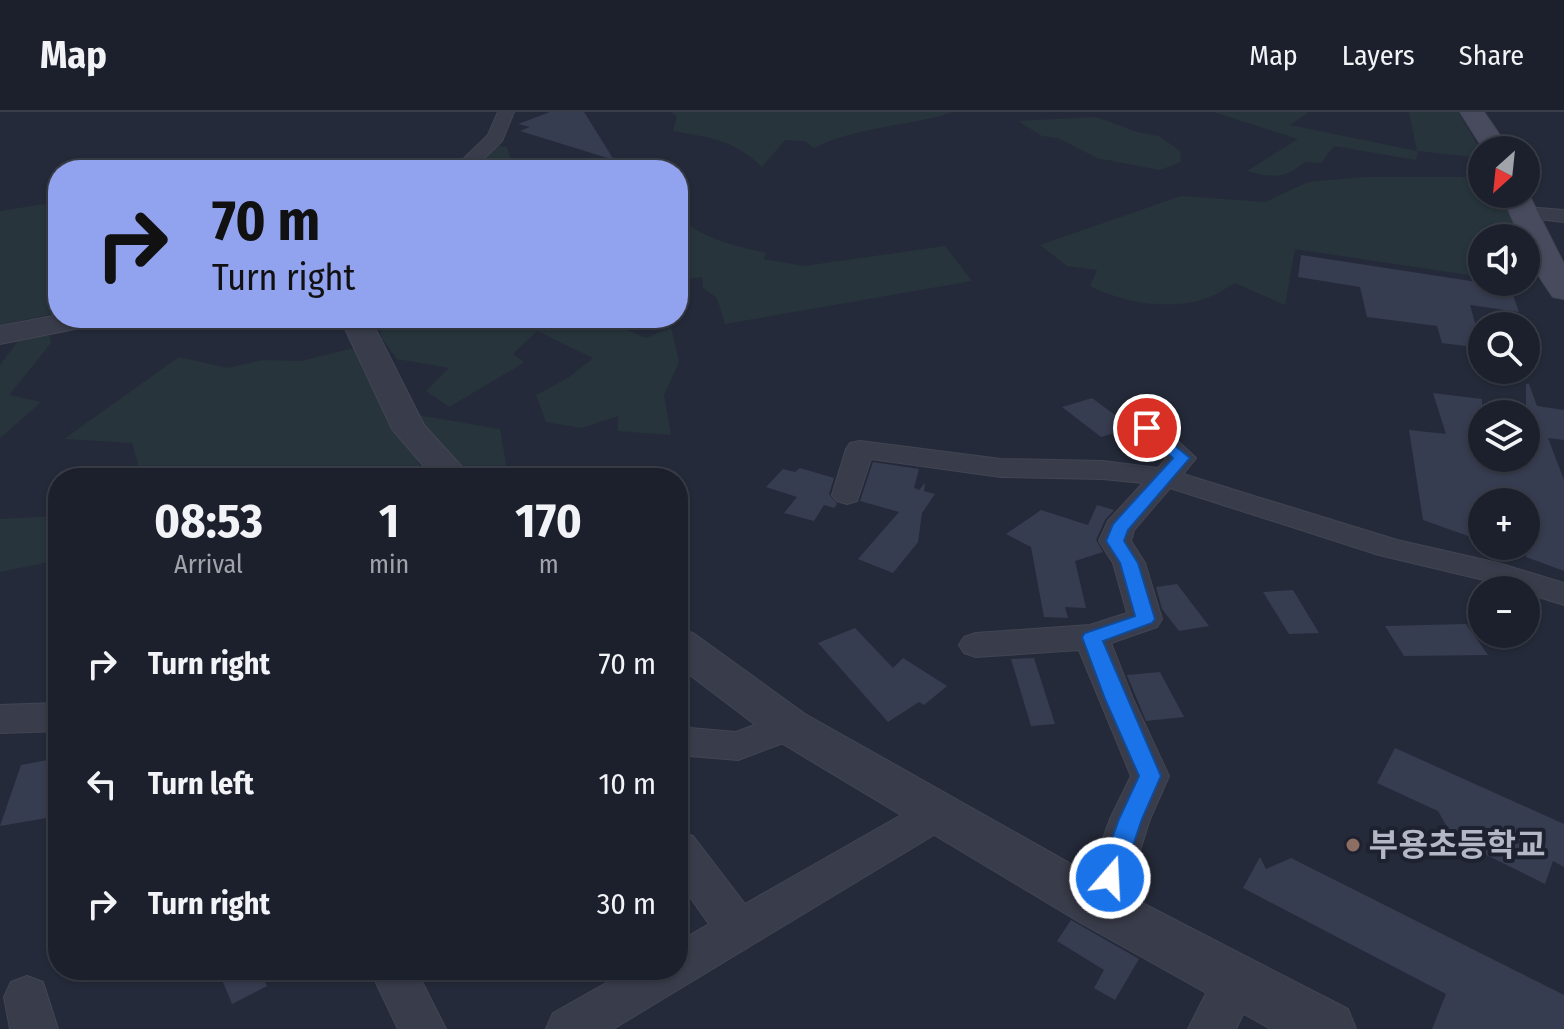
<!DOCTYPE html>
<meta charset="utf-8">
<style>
:root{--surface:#1c202c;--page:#252834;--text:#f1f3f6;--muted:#a0a3a9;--line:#3a3e48}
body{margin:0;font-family:"Fira Sans Condensed","Noto Sans KR",sans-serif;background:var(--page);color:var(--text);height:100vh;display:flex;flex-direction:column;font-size:30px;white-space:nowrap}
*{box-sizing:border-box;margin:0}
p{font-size:26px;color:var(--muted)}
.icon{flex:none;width:44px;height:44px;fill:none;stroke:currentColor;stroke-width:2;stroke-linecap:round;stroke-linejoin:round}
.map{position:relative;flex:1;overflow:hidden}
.sheet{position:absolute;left:48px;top:356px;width:640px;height:512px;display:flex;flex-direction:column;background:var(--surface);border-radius:32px;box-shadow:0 2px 6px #0004,0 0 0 2px var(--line)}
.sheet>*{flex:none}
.guide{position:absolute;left:48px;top:48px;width:640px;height:168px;border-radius:32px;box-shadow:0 2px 6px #0004,0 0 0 2px var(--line);background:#91a2ee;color:#111;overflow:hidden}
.needle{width:52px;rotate:207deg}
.controls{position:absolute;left:1468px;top:24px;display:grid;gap:16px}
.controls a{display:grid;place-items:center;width:72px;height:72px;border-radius:50%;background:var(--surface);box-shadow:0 2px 6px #0004,0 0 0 2px var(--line);font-size:40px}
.pin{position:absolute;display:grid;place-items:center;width:68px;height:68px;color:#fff;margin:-34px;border:4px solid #fff;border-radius:50%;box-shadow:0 2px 8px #0007}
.me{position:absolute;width:88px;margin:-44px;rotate:19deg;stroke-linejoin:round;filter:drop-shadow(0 0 6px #0008)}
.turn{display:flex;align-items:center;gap:28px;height:168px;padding:0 32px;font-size:36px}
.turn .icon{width:104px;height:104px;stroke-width:2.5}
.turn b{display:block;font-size:56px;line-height:68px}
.eta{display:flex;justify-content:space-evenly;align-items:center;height:136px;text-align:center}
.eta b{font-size:48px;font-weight:700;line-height:56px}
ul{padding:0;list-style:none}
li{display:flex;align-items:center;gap:24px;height:120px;padding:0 32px}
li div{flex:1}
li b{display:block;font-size:30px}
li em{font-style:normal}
header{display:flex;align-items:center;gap:48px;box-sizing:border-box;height:112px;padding:0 40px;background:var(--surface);border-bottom:2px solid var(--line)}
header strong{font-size:38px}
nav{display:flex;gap:44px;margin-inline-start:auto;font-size:28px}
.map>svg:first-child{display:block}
</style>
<header>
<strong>Map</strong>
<nav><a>Map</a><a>Layers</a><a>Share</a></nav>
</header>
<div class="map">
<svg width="1564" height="917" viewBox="0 0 1564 917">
<rect width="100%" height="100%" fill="#252a3a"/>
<g fill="#27343b">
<path d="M 670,0 L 953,0 C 907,15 858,14 814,36 L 805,29 L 785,28 L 762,55 C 733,27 711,26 673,19 L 677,4 Z"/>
<path d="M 1214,0 L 1309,0 L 1290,13 L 1417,39 L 1409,0 L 1458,0 L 1482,40 L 1482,46 L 1418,39 L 1416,48 L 1334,34 L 1321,51 L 1304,50 C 1285,68 1270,65 1247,59 L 1298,27 Z"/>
<polygon points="1096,5 1140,21 1159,24 1180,39 1181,50 1160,58 1097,46 1058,26 1042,24 1018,9"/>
<polygon points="494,33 507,35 514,58 470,58"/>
<path d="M 1366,65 L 1482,65 L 1482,82 L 1501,82 L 1526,126 L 1482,126 L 1482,165 L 1295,137 L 1285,193 L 1235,171 C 1226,176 1217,182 1207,186 C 1173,199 1122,191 1090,174 L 1097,158 L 1067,154 L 1040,133 L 1181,84 L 1265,90 L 1308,70 Z"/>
<polygon points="58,90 58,201 0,213 0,99"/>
<path d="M 678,108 L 682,108 C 707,128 735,134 766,141 L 764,147 L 804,154 L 945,134 L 972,169 L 725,212 L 717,186 L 703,176 L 702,165 L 678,169 Z"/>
<polygon points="378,206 606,206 611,211 646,226 671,215 679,250 664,283 671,323 618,319 618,304 581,316 546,310 536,283 568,266 593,246 537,219 513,242 524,250 517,255 449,295 426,279 449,256 397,247 382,227"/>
<polygon points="49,220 51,231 9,283 41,290 0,326 0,253 21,225"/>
<polygon points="354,236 364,260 428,366 134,366 138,351 132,331 64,327 179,245 227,256 263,248 301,249"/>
<polygon points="411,302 500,317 507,358 470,366"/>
<polygon points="58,404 58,448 0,460 0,407"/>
</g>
<g fill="#373d50">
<polygon points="550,0 584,0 614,48 520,19 530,15 518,12"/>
<polygon points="1301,143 1510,175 1519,200 1470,193 1482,236 1442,231 1437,214 1367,205 1360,175 1298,165"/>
<polygon points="1526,272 1529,272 1537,294 1564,298 1564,328 1548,326 1564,368 1564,459 1526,445 1526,390 1482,390 1482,429 1423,408 1409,318 1446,322 1433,281 1482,287 1482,346 1526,346"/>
<polygon points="1092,286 1130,314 1130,316 1101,325 1062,295"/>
<polygon points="873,350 919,357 914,376 919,378 925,371 924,379 935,382 922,401 918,430 893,461 858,447 899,400 860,389"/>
<polygon points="800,356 834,366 829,382 837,392 834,396 824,393 814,409 784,401 797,385 766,375 783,357 795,360"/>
<polygon points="1097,393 1114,398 1105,408 1096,428 1103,440 1075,449 1086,496 1065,495 1068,506 1044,505 1031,435 1006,422 1041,398 1088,413"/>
<polygon points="1177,472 1209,514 1179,519 1162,497 1156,475"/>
<polygon points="1293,478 1319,521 1289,522 1263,480"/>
<polygon points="1466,512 1488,543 1404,544 1385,514"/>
<polygon points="855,516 893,556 903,546 947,574 924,593 919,590 888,610 818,531"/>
<polygon points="1034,546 1055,612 1031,614 1011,547"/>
<polygon points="1160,560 1184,605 1146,609 1127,563"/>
<polygon points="1395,636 1564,712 1564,755 1553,749 1545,772 1454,727 1438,699 1377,671"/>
<polygon points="58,646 58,704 0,714 21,653"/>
<polygon points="1260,745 1266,757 1291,746 1564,883 1564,917 1432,917 1446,882 1243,776"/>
<polygon points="1071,808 1139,847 1115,888 1094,876 1104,858 1057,829"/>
<polygon points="218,858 260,858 267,874 232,892"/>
</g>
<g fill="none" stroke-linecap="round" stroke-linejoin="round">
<g stroke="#424553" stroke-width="2">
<g id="minor">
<polygon points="498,0 514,0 502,29 472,58 452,58 488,23"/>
<polygon points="1526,95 1564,98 1564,110 1519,105 1516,101"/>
<polygon points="1147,308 1157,310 1196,346 1183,362 1397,428 1498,451 1564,471 1564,493 1526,481 1526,478 1379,443 1170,376 1134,418 1131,429 1145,451 1162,507 1157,515 1111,531 1133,587 1169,664 1150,707 1122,795 1115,808 1100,814 1085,808 1078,795 1110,707 1131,664 1079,538 976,545 964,541 959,533 964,525 976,521 1090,513 1127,501 1113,451 1099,429 1108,409 1143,371 1103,367 1001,365 871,347 857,389 847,392 837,389 832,383 846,337 850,331 860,329 1001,347 1103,349 1158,356 1166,347 1133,316 1137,310"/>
<polygon points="58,591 58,619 0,621 0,593"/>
<polygon points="789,600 802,604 808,614 802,624 738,648 678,643 678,615 736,620"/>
<polygon points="938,685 952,690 958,701 952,712 613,917 546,917 553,901 629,858 678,858 678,830 709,812 678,768 678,719 693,724 745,792 924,690"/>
<polygon points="1236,848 1252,854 1259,869 1236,917 1188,917 1220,854"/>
<polygon points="370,858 416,858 446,917 398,917"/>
<polygon points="27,864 43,870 58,917 10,917 4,885 11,870"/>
</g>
</g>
<g stroke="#424553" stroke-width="2">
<g id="tertiary">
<polygon points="58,203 58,206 105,206 100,212 0,232 0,214"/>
<polygon points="340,206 370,206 424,313 472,366 434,366 392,317"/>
<polygon points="678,517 693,521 805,602 1119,779 1348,897 1356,917 1271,917 1081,811 773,626 678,554"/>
</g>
</g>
<g stroke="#424553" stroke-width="2">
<g id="secondary">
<polygon points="1460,0 1484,0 1510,38 1484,38"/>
<path d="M 1526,77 L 1564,152 L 1564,187 L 1553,185 C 1541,168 1526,147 1526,126 L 1520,126 L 1502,82 L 1526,82 Z"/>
</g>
</g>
<use href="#minor" fill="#393c4a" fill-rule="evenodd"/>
<use href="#tertiary" fill="#393c4a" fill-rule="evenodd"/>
<use href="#secondary" fill="#474b5d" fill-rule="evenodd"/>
</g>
<polygon fill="#1a73e8" stroke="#114b97" stroke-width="2" points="1147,311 1190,346 1128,418 1124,429 1138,451 1155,507 1152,511 1103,529 1161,664 1142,707 1122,766 1119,773 1110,776 1102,773 1098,766 1119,707 1139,664 1105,587 1082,525 1085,521 1135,504 1120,451 1106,429 1113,412 1173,346 1141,319 1139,316"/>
<circle fill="#8d6e63" stroke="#1e212f" stroke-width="3" cx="1353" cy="733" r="8"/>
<g text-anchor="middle" stroke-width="8" stroke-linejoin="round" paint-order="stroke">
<g font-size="32" font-weight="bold" fill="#b4b7c6" stroke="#1e212f" text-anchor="start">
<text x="1369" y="744">부용초등학교</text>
</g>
</g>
</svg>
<div class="controls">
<a><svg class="needle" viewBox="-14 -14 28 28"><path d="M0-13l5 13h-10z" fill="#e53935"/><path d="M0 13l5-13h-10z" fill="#a0a3a9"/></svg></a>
<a><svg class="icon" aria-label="sound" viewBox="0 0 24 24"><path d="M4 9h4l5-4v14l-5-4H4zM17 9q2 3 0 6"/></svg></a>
<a><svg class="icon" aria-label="search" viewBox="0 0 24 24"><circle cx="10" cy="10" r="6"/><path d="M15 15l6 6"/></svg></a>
<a><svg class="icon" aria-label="layers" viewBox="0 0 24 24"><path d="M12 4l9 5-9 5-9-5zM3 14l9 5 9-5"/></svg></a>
<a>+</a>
<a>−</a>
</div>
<div class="pin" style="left:1147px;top:316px;background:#d93025"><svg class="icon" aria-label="arrive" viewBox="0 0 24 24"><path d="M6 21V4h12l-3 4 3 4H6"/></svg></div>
<svg class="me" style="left:1110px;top:766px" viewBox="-20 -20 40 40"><circle r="17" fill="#1a73e8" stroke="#fff" stroke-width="3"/><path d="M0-11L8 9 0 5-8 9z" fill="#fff"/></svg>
<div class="guide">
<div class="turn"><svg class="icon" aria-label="right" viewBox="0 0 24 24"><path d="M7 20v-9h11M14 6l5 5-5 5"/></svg><div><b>70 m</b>Turn right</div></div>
</div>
<section class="sheet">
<div class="eta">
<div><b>08:53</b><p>Arrival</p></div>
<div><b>1</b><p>min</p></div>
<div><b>170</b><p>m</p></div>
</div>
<ul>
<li><svg class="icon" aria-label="right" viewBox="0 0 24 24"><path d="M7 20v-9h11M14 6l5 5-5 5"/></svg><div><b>Turn right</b></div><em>70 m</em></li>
<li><svg class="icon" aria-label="left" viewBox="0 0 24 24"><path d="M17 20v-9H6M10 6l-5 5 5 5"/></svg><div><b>Turn left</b></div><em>10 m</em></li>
<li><svg class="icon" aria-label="right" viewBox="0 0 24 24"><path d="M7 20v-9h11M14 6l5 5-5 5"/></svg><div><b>Turn right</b></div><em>30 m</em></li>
</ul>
</section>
</div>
